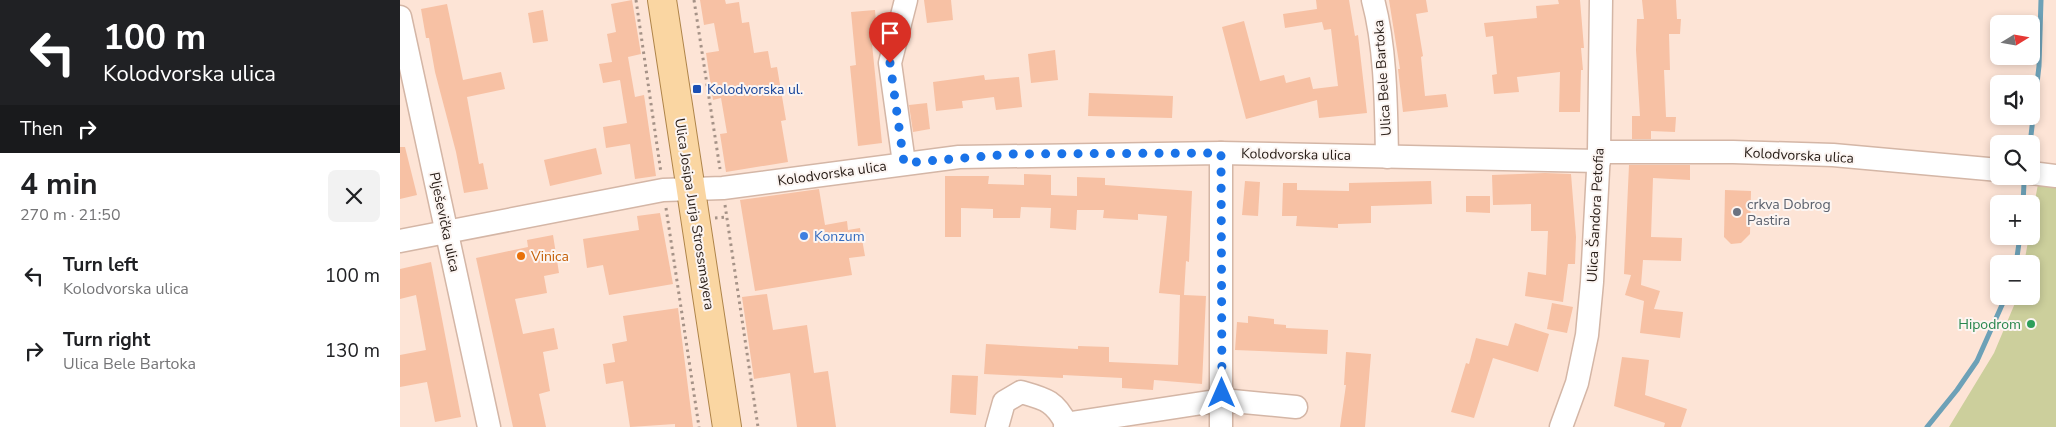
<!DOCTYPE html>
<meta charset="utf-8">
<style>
:root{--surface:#fff;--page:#f2f2f2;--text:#202124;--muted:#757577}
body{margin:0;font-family:"Nunito Sans",sans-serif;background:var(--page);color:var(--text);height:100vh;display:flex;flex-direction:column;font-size:19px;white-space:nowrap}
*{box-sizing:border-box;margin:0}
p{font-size:16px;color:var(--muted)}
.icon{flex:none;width:28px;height:28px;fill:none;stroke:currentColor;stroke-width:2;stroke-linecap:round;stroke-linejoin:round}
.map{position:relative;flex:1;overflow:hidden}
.drawer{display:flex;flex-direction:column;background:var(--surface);width:400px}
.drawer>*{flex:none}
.banner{background:#202124;color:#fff;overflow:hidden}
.needle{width:32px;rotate:79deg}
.controls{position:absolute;left:1590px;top:15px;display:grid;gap:10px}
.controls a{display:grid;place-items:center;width:50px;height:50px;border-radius:8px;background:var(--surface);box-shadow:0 2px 8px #0003;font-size:25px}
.pin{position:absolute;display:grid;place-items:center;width:42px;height:42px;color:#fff;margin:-51px -21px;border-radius:50% 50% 50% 0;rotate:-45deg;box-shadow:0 0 5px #0007}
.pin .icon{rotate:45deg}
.me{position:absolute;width:55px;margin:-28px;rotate:0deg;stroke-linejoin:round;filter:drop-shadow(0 0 4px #0008)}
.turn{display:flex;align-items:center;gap:18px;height:105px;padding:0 20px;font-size:22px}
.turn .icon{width:65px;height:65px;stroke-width:2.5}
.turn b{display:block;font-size:35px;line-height:42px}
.then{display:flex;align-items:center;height:48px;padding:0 20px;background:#0003;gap:10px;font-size:19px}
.round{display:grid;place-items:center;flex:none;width:52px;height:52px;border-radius:8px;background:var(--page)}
.summary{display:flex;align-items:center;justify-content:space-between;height:85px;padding:0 20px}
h1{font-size:30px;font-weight:700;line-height:38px}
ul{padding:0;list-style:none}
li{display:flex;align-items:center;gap:15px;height:75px;padding:0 20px}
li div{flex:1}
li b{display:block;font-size:19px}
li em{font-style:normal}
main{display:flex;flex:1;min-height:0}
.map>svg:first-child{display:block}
</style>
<main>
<section class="drawer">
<div class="banner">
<div class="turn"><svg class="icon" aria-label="left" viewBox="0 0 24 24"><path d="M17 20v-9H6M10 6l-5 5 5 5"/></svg><div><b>100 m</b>Kolodvorska ulica</div></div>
<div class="then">Then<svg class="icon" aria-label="right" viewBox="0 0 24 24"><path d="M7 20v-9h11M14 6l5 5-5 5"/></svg></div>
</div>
<div class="summary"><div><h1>4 min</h1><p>270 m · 21:50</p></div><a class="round"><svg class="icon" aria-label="close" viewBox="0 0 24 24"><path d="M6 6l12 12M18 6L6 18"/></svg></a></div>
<ul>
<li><svg class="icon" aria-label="left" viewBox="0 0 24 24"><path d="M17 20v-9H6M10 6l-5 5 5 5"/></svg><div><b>Turn left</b><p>Kolodvorska ulica</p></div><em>100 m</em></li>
<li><svg class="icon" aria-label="right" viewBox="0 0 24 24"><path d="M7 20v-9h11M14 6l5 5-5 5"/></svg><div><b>Turn right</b><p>Ulica Bele Bartoka</p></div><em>130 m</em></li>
</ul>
</section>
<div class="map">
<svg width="1656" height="427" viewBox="0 0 1656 427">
<rect width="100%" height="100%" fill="#fde4d6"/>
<polygon fill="#cccf9c" points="1638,184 1656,186 1656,427 1549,427 1594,353 1618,296 1631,296 1631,264 1624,264 1629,236 1631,236 1631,222"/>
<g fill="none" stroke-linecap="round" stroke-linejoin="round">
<g stroke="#6da1b7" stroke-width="5">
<polyline points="1630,144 1639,66 1641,0"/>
<polyline points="1623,204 1624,183"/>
<polyline points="1616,264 1620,236"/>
<polyline points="1527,427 1557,390 1577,361 1606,296"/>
</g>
</g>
<g fill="#f7c1a4">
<polygon points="232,0 241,54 228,57 235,97 244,95 256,176 235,179 230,144 206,148 203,127 227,123 220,80 203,83 199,64 212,62 207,34 216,32 211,4"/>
<polygon points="300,0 325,0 326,4 339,2 342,23 349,22 354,53 368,51 371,68 377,67 386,120 381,121 388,162 326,172 320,134 327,133 321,98 313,100 306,53 319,51 314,23 304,25"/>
<polygon points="524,0 551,0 553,20 527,23"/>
<polygon points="916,0 949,0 955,36 958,35 967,113 919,118 917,100 846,119 822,27 844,21 860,81 884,75 886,83 910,77 913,89 938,86 931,29 924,30 922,22 885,28 883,14 917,9"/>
<polygon points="989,0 1026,0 1028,12 1016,14 1023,56 1021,57 1025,96 1046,94 1048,107 1003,112 998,69 1000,69"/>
<polygon points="1158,0 1180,0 1184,48 1181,48 1183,70 1181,70 1180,112 1159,112 1160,72 1117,77 1119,92 1094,94 1092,75 1097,74 1093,36 1086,37 1084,23 1137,18 1136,6 1159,4"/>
<polygon points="1242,0 1276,0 1277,19 1281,19 1280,34 1269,34 1270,70 1264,70 1266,117 1276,117 1275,132 1251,131 1251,139 1232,139 1232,116 1240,116 1236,50 1237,19 1244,19"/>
<polygon points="47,4 63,80 101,72 105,89 67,97 79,164 83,163 88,189 64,193 56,152 35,72 29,38 26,38 21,9"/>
<polygon points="143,10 148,41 133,43 128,13"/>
<polygon points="475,10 477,34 471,34 482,143 458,146 450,66 456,65 451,12"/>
<polygon points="655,50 658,80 631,83 628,54"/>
<polygon points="584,75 585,80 619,77 622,107 596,110 594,97 562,101 563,108 536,111 533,82"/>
<polygon points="689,93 773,96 772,118 688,116"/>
<polygon points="527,103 530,129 513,132 509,105"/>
<polygon points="0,147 5,147 17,195 0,199"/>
<polygon points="196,148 202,174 150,186 144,160"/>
<polygon points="1229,165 1290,165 1290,180 1253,178 1251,237 1282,238 1281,261 1243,260 1241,285 1260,291 1254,309 1283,312 1280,338 1240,333 1244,301 1225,295 1231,275 1224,274"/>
<polygon points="1145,173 1171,174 1176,237 1175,264 1168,264 1163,302 1125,296 1128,272 1146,275 1148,231 1131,231 1131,204 1093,205 1092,175"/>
<polygon points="624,174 651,175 651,195 677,196 677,177 705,178 705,185 792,191 789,262 786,261 784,295 806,296 802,384 754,380 753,390 722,388 722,378 663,375 663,378 584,374 586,344 678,349 678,346 709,347 709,362 778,365 780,295 759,293 767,216 738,214 738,220 703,218 704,210 677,210 676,230 650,228 651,208 621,207 620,218 593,218 593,209 561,208 561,237 545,237 545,176 589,176 588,184 624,185"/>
<polygon points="845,181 860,182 858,216 842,215"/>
<polygon points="1031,181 1032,204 971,206 971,223 938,224 938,228 896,226 897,216 882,216 883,183 897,183 897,190 949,191 949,183"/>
<polygon points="419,189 425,225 447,221 448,230 460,228 465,256 449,258 452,275 355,291 340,200"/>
<polygon points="1325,190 1351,191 1350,234 1341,243 1331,244 1324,237"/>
<polygon points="1066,196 1090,196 1090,213 1066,212"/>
<polygon points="260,213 273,284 209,295 203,265 187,268 183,239 239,230 237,216"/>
<polygon points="153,235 159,273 144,276 147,293 115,299 123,334 154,328 158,349 143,352 150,391 139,394 146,427 113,427 76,258 128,247 127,240"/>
<polygon points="31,262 61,417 35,422 27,382 0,387 0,355 26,350 16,295 0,299 0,269"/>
<polygon points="367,294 373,330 407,325 414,373 428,371 436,427 397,427 390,373 354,379 342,297"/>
<polygon points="1152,303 1173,307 1167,333 1147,329"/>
<polygon points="278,308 293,427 275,427 275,424 230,427 223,381 206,384 203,364 215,362 212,344 227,341 223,316"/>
<polygon points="848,316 874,319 874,324 886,325 886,328 928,330 927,354 835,350 837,322 848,323"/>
<polygon points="1115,323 1149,334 1138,372 1093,358 1074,418 1051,412 1066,363 1069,364 1076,338 1108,346"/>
<polygon points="946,352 971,354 965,427 940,427 946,385 944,385"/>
<polygon points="1222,357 1249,360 1245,395 1287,409 1281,427 1264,427 1265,423 1214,406"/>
<polygon points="552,375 578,376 576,415 550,413"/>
</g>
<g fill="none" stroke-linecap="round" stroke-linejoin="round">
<g stroke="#d4b6a6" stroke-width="25">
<g id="minor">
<path d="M 973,0 C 986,48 986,107 987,157"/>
<polyline points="0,17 89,427"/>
<polyline points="1199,152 1333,152 1433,155 1599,170"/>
<polyline points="504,163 490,63 506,0"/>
<polyline points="1631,173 1656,176"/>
<polyline points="0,241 263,190 323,188 559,157 821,153 1199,161"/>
<path d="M 597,427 L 604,402 L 621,392 C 646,399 655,401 667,425"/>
<polyline points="665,427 671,423 822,400 896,407"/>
<polyline points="821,427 821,153"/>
<polyline points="1161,427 1177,383 1187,335 1192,282 1199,152 1201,0"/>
</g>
</g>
<g stroke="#af8449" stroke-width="30">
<polyline id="major" points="262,0 327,427"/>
</g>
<g stroke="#a59287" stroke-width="3" stroke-dasharray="2.5 4" stroke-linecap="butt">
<polyline points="236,0 261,173"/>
<polyline points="294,0 320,169"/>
<polyline points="325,205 358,427"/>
<polyline points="266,208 299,427"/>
<polyline points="315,218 327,217"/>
</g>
<use href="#minor" stroke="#fff" stroke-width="22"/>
<use href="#major" stroke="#fad6a2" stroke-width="28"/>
</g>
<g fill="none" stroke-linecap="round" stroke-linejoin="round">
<polyline stroke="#1a73e8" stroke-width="9" stroke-dasharray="0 16.2" points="490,63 504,163 612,154 821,153 822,393"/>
</g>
<rect fill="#1a4fb4" stroke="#fcf5f2" stroke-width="2" x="292" y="84" width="10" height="10" rx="2.5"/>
<circle fill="#6b7280" stroke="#fcf5f2" stroke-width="2" cx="1337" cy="212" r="5"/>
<circle fill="#3f7fe0" stroke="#fcf5f2" stroke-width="2" cx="404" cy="236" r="5"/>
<circle fill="#e8710a" stroke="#fcf5f2" stroke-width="2" cx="121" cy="256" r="5"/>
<circle fill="#2e9e5b" stroke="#fcf5f2" stroke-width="2" cx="1631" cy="324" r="5"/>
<g text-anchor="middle" stroke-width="4" stroke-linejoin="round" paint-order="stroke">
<g font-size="14" fill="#281d17" stroke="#fcf5f2">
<text transform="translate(982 78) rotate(-94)" y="5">Ulica Bele Bartoka</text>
<text transform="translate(896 154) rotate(1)" y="5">Kolodvorska ulica</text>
<text transform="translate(1399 155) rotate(3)" y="5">Kolodvorska ulica</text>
<text transform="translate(432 173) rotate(-8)" y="5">Kolodvorska ulica</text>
<text transform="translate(295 214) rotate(81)" y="5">Ulica Josipa Jurja Strossmayera</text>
<text transform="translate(1195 215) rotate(-87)" y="5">Ulica Šandora Petofia</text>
<text transform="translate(45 222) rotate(78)" y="5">Plješevička ulica</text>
</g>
<g font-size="14" fill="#164399" stroke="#fcf5f2" text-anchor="start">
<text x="307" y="94">Kolodvorska ul.</text>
</g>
<g font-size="14" fill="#5b616d" stroke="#fcf5f2" text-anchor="start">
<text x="1347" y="209">crkva Dobrog<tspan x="1347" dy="16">Pastira</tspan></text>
</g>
<g font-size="14" fill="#366cbe" stroke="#fcf5f2" text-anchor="start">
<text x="414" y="241">Konzum</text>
</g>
<g font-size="14" fill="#c56008" stroke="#fcf5f2" text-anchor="start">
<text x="131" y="261">Vinica</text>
</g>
<g font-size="14" fill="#27864d" stroke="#fcf5f2" text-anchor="end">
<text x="1621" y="329">Hipodrom</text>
</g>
</g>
</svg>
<div class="controls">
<a><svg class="needle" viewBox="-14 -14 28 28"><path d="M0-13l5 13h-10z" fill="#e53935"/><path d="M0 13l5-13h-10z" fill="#757577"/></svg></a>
<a><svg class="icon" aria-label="sound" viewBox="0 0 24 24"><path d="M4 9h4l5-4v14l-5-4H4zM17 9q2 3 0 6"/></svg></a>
<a><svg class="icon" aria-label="search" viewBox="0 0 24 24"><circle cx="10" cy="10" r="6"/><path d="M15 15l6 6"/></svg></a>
<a>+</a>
<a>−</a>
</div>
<div class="pin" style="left:490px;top:63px;background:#d93025"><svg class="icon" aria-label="arrive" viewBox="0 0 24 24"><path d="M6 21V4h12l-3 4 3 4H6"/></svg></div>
<svg class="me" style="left:822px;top:393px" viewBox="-20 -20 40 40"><path d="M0-17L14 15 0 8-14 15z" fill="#1a73e8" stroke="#fff" stroke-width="4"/></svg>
</div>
</main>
